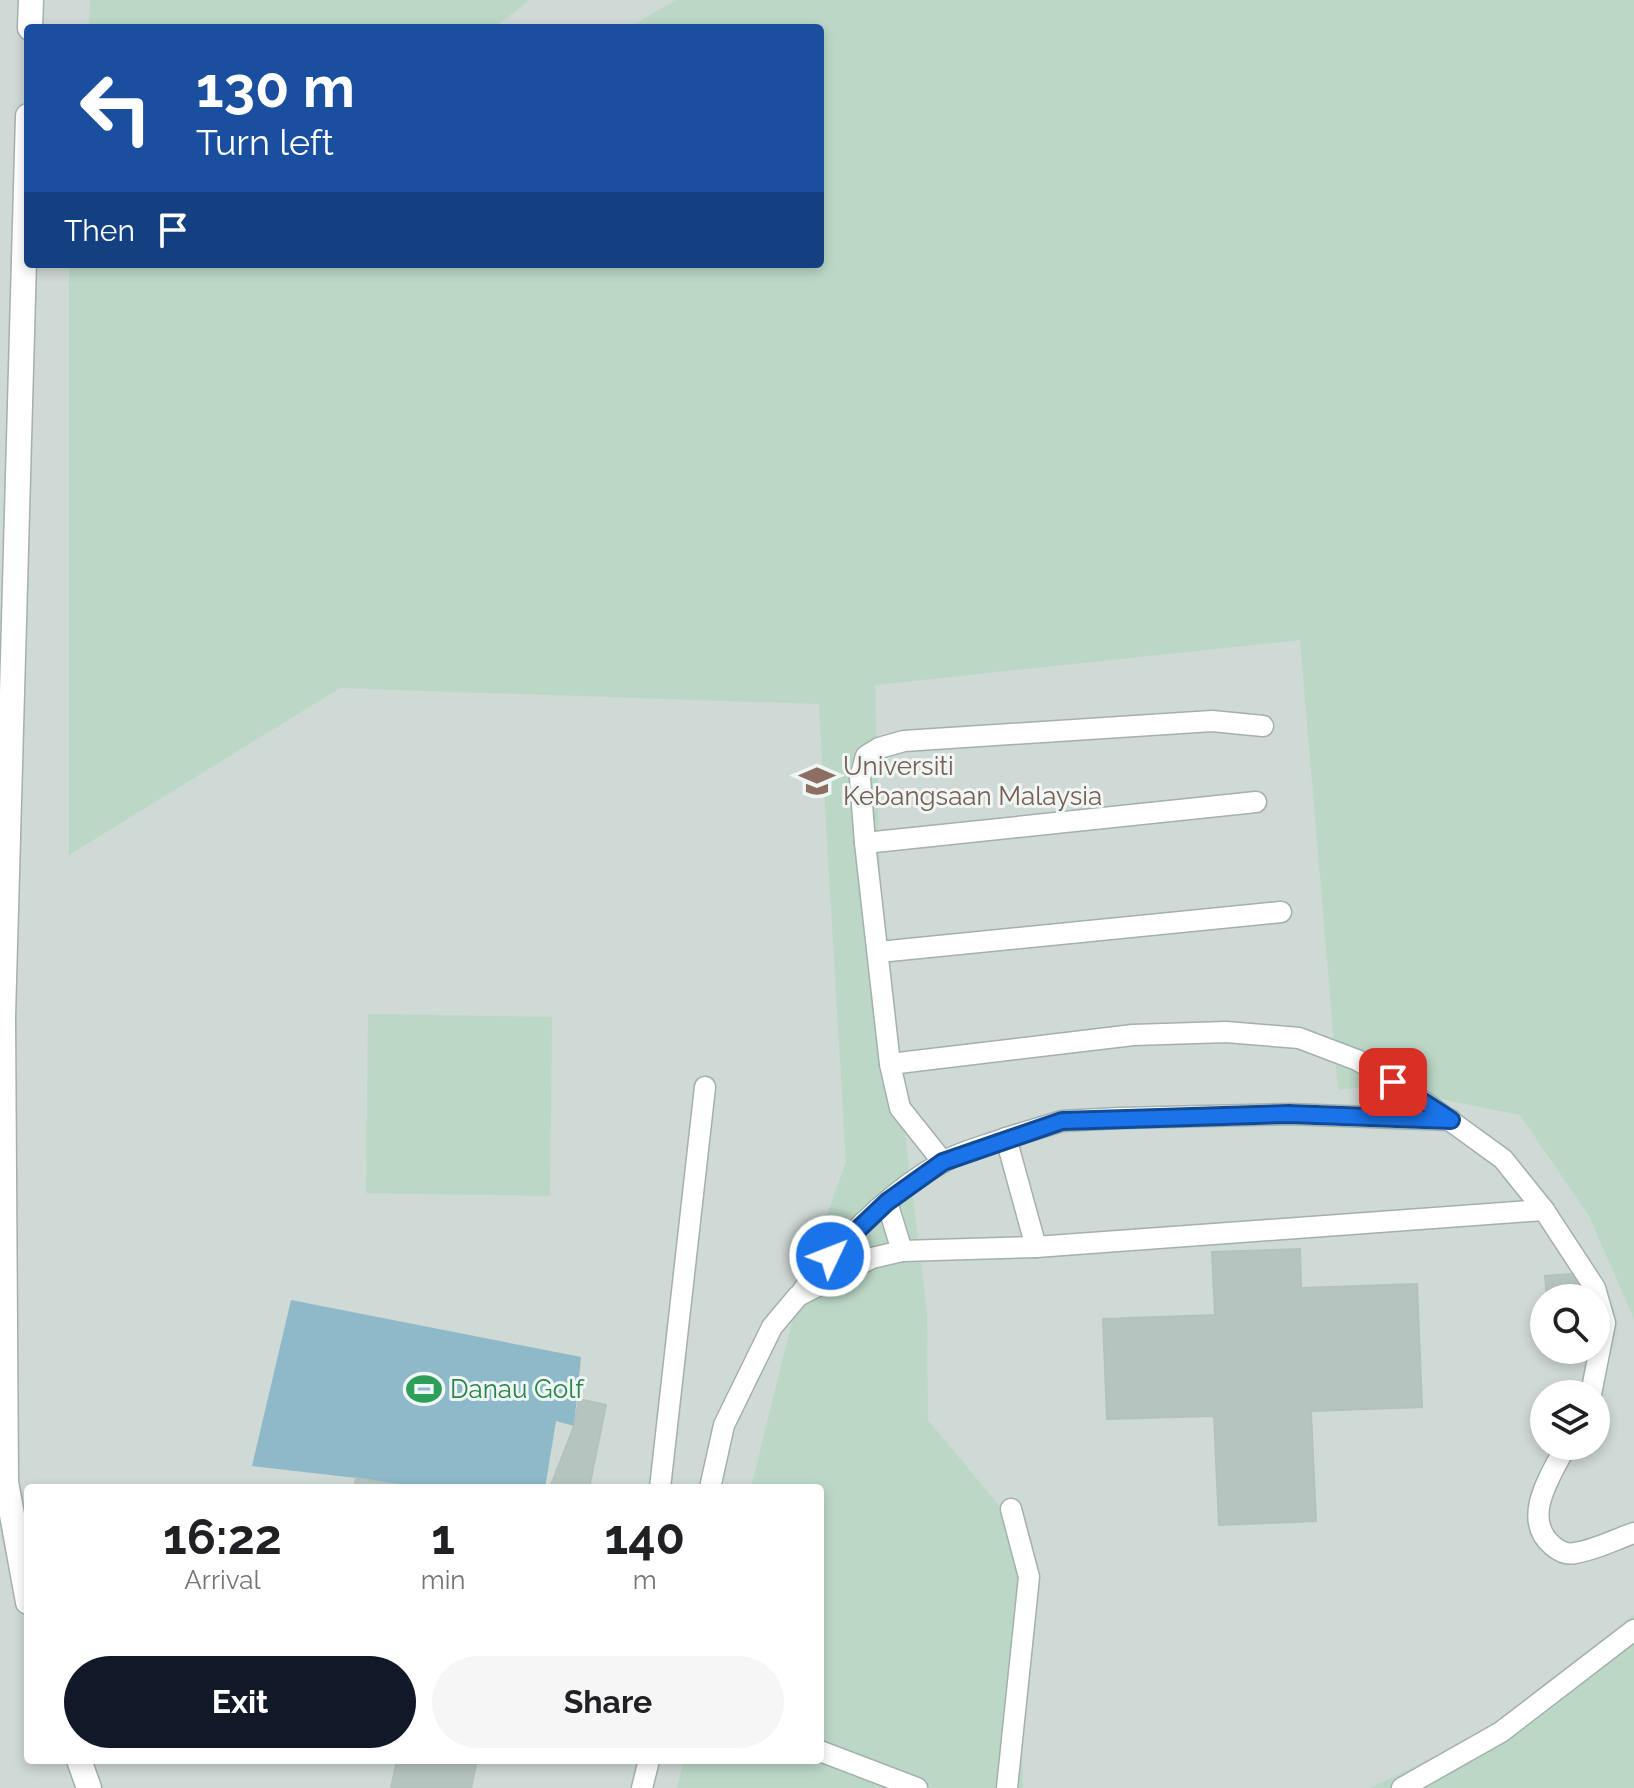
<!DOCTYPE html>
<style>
:root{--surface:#fff;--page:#f6f6f6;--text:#202124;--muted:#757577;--accent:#111827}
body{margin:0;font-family:Raleway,sans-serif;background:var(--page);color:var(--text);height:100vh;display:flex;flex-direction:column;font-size:30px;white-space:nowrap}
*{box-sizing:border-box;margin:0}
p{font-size:26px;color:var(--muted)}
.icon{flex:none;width:44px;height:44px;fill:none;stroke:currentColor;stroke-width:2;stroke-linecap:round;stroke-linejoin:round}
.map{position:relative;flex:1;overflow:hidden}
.sheet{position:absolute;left:24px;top:1484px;width:800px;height:280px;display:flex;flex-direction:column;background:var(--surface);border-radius:8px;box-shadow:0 4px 12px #0003}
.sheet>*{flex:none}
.banner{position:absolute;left:24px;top:24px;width:800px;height:244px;border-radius:8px;box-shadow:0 4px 12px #0003;background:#1a4fa0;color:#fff;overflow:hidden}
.fabs{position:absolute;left:1530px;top:1284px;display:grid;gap:16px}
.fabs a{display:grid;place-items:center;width:80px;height:80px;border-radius:50%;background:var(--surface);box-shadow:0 4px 12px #0003;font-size:40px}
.pin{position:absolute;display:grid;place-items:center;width:68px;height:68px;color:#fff;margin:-34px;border-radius:16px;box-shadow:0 4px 12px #0006}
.me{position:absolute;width:88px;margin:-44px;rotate:47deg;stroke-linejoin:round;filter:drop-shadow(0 0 6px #0008)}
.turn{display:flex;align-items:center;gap:28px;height:168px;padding:0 40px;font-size:36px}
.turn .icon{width:104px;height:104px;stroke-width:2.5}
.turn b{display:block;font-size:56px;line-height:68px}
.then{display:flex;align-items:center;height:76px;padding:0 40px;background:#0003;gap:16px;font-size:30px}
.eta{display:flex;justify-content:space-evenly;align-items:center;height:136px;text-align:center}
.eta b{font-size:48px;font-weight:700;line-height:56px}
.primary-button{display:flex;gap:16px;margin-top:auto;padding:16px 40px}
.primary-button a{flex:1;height:92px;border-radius:48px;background:var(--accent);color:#fff;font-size:32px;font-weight:700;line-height:92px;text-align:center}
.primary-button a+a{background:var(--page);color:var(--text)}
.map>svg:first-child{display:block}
</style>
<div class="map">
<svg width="1634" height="1788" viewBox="0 0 1634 1788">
<rect width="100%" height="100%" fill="#e0e9e6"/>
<path fill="#cfd9d5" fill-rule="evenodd" d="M 0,0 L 1634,0 L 1634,1788 L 0,1788 ZM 28,28 L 820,28 L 820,264 L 28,264 ZM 1544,1298 L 1596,1298 L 1596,1350 L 1544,1350 ZM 1544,1394 L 1596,1394 L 1596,1446 L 1544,1446 ZM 28,1488 L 820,1488 L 820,1760 L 28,1760 Z"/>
<g fill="#bbd8c7">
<polygon points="90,0 530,0 494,28 89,28"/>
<polygon points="676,0 1634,0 1634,1319 1589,1216 1520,1115 1376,1086 1338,1090 1300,640 875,685 882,947 927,1313 928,1420 1016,1526 1023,1788 677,1788 684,1760 820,1760 820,1488 751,1488 798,1296 846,1162 819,704 340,688 69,855 69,264 820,264 820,28 628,28"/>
<polygon points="368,1014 552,1017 550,1196 366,1193"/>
<polygon points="1634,1615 1634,1788 1370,1788 1524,1713"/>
</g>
<polygon fill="#8eb9c9" points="291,1300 581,1357 574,1426 556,1421 545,1488 416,1488 356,1478 252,1466"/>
<g fill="#b6c4c0" stroke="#b3c2be" stroke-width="2">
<polygon points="1300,1249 1301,1288 1417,1284 1422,1407 1311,1411 1316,1521 1219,1525 1214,1416 1107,1419 1103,1319 1215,1315 1212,1252"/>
<polygon points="1583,1273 1585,1298 1547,1298 1545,1276"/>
<polygon points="579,1399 606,1405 589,1488 550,1488 574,1426"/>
<polygon points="356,1478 416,1488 354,1488"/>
<polygon points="397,1760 477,1760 471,1788 391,1788"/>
</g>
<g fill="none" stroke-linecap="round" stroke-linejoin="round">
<g stroke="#a4b0ad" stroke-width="23">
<g id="lane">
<polyline points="865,843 1256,802"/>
<polyline points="879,952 1281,912"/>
<polyline points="890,1064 1133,1035 1226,1032 1299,1038 1357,1060 1412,1093 1503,1159 1544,1210 1595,1288 1605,1323 1591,1394"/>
<polyline points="943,1162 900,1108 890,1064 865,843 860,778 866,756 879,748 904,741 1212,721 1263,726"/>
<polyline points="887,1202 902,1251"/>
<polyline points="1036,1247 1006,1138 1062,1121 1119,1118 1289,1114 1451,1120"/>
<path d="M 803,1290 C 840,1243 889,1192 943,1162 C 962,1151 985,1146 1006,1138"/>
<path d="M 1566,1446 C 1551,1475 1520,1519 1553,1546 C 1559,1551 1567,1555 1575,1553 C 1595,1550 1616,1539 1634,1533"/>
<polyline points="660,1488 705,1087"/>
<polyline points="710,1488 724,1425 772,1327 798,1296 872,1258 902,1251 1036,1247 1544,1210"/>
<polyline points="820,1751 917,1788"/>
<polyline points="642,1788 649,1760"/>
<polyline points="1007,1788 1029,1577 1011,1509"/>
<polyline points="1402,1788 1501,1732 1634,1630"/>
</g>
</g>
<g stroke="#a4b0ad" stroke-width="27">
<g id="street">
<polyline points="30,28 31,0"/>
<polyline points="28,116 3,1017 6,1482 28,1602"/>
<polyline points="79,1760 89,1788"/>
</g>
</g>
<use href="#lane" stroke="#fff" stroke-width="20"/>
<use href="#street" stroke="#fff" stroke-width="24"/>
</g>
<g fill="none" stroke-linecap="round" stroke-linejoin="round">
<g stroke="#114b97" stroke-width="20">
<polyline id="route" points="830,1256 887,1202 943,1162 1062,1121 1289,1114 1451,1120 1393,1082"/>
</g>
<use href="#route" stroke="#1a73e8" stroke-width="14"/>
</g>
<defs>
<g id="university-bare" transform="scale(2.76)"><path d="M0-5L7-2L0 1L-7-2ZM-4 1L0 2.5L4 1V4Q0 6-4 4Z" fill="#8d6e63" stroke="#f0f6f4" stroke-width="2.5" paint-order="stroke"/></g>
<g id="stadium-bare" transform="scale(2.76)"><path d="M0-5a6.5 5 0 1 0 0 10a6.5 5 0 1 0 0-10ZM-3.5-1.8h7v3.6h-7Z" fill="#2e9e5b" stroke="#f0f6f4" stroke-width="2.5" paint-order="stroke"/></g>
</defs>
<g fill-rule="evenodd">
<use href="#university-bare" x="817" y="781"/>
<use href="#stadium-bare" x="424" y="1389"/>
</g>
<g text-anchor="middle" stroke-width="6" stroke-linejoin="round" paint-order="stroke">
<g font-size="26" fill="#785e54" stroke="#f0f6f4" text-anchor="start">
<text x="843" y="775">Universiti<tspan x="843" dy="30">Kebangsaan Malaysia</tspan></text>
</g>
<g font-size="26" fill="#27864d" stroke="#f0f6f4" text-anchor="start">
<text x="450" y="1398">Danau Golf</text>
</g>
</g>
</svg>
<div class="fabs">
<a><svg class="icon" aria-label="search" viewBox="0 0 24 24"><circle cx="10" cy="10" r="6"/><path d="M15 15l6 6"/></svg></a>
<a><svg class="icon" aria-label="layers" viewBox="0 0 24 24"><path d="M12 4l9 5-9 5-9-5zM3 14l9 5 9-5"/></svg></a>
</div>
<div class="pin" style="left:1393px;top:1082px;background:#d93025"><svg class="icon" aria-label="arrive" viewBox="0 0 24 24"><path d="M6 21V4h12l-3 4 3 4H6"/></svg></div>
<svg class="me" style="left:830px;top:1256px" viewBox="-20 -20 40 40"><circle r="17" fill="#1a73e8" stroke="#fff" stroke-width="3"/><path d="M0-11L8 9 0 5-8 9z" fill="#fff"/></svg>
<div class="banner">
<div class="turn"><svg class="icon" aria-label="left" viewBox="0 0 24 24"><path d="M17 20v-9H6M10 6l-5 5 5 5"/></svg><div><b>130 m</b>Turn left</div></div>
<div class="then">Then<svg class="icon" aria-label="arrive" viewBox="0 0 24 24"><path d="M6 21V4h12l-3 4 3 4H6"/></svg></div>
</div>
<section class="sheet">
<div class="eta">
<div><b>16:22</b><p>Arrival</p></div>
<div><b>1</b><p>min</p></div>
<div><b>140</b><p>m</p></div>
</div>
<div class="primary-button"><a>Exit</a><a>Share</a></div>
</section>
</div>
